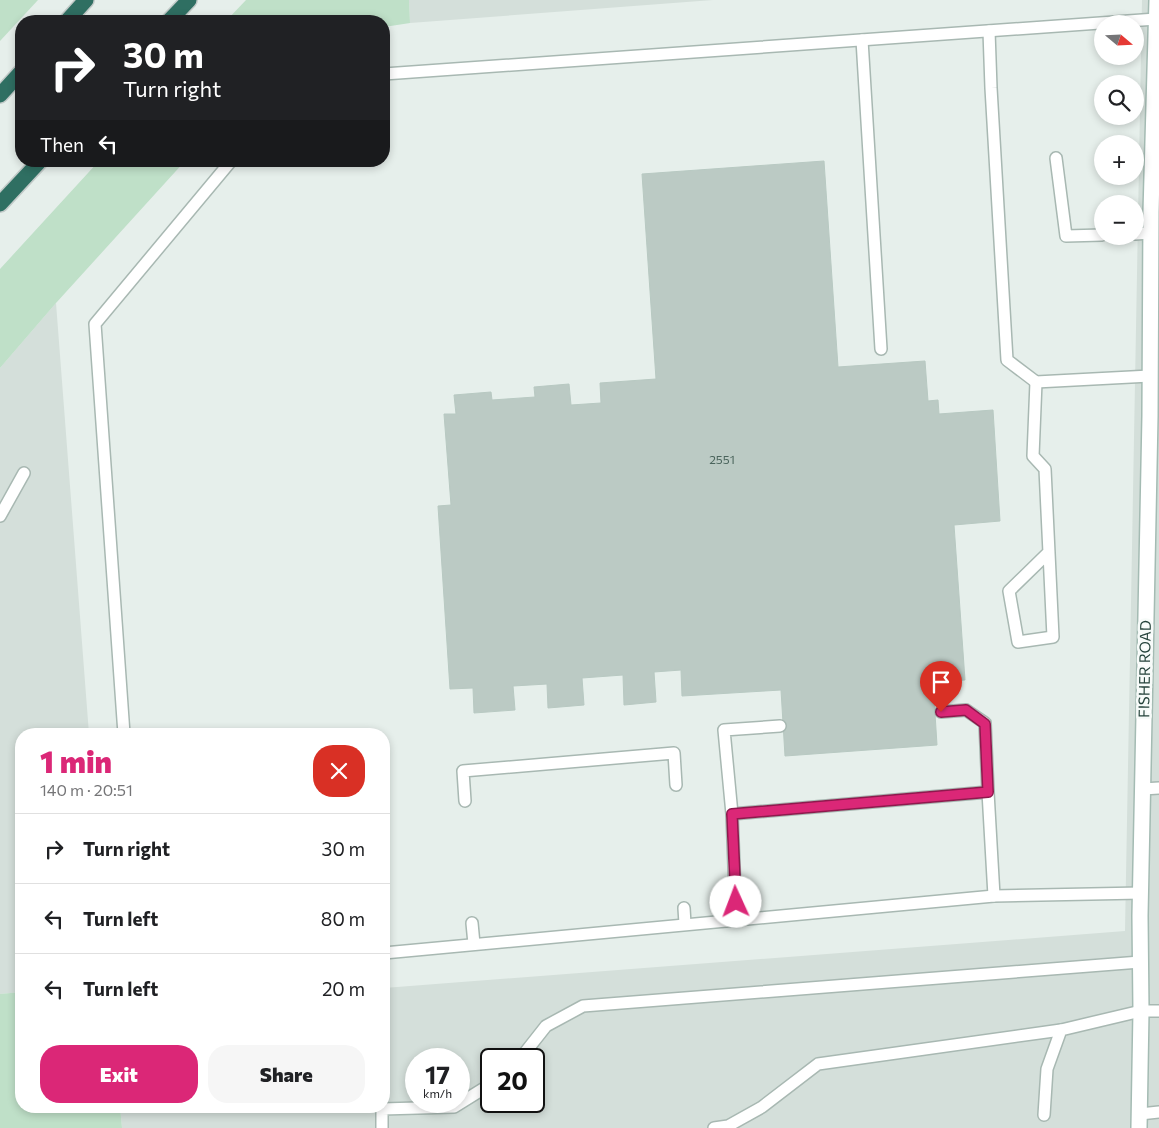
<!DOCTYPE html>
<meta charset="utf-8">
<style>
:root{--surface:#fff;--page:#f6f6f6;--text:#202124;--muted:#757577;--line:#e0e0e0;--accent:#db2777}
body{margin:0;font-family:Commissioner,sans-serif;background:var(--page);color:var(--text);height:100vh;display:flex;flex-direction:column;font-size:19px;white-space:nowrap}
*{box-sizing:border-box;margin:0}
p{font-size:16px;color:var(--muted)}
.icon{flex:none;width:28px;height:28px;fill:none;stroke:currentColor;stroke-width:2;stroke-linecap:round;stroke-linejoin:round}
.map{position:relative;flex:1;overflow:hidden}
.panel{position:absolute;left:15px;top:728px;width:375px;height:385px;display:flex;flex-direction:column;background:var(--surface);border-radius:20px;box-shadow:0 2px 8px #0003}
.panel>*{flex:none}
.banner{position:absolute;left:15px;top:15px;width:375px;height:152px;border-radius:20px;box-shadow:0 2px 8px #0003;background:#202124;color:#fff;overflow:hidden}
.needle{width:32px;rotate:109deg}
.fabs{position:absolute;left:1094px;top:15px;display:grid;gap:10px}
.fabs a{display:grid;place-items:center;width:50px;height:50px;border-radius:50%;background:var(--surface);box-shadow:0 2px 8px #0003;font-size:25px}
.speed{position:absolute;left:405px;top:1048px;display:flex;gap:10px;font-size:25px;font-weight:700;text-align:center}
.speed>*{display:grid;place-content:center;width:65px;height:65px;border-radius:50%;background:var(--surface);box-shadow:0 2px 8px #0003;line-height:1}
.speed small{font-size:12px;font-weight:400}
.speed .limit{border:2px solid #111;border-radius:8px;background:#fff;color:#111}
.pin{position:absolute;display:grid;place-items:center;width:42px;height:42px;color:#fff;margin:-51px -21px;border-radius:50% 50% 50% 0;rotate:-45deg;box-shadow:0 0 5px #0007}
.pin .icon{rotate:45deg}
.me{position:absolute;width:55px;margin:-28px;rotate:358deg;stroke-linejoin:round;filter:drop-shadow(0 0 4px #0008)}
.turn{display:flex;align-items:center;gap:18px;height:105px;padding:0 25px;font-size:22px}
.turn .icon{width:65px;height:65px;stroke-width:2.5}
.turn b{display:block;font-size:35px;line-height:42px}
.then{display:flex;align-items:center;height:48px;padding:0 25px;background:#0003;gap:10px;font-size:19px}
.round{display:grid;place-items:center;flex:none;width:52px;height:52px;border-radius:20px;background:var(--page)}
.head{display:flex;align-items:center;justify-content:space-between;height:85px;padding:0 25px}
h1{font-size:30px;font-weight:800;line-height:38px;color:var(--accent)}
.action{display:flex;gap:10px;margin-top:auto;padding:10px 25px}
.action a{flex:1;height:58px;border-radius:20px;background:var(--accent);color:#fff;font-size:20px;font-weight:800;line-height:58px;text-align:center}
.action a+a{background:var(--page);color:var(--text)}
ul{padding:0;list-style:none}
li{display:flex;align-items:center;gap:15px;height:70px;padding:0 25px;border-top:1px solid var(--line)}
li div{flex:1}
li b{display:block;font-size:19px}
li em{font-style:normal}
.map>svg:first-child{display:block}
</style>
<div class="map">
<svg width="1159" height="1128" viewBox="0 0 1159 1128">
<rect width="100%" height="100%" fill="#e6efeb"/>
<g fill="#d4dfda" fill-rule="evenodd">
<polygon points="409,0 713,0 410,23"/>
<path d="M 1142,0 L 1159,0 L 1159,1128 L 122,1128 L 120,1106 L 384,1106 L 384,988 L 1125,931 ZM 416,1059 L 459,1059 L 459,1101 L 416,1101 ZM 491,1059 L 534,1059 L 534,1101 L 491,1101 Z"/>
<polygon points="56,303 89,734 21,734 21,992 0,994 0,368"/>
</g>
<g fill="#bfe0c8">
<polygon points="0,0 38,0 0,41"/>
<polygon points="246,0 409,0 410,23 384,27 384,21 226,21"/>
<polygon points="99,161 185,161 56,303 0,368 0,269"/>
<polygon points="21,992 21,1106 120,1106 122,1128 0,1128 0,994"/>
</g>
<polygon fill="#bbcac4" stroke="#b8c9c2" points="824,161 838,367 925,361 928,401 938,400 939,414 993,410 1000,521 954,525 965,680 933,682 937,745 785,756 781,690 682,696 681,670 654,672 656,702 624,705 623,675 582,678 584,705 548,708 547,684 513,686 515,710 474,713 473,688 450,689 438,506 451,505 444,414 456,414 454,395 491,392 492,400 535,397 534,387 569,384 571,405 601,403 600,383 656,379 642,174"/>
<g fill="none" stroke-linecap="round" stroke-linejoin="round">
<g stroke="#a8b8b2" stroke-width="14">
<g id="lane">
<polyline points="989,31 991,88 1007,360 1036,382 1150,376"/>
<polyline points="862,40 881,349"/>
<polyline points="384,74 1156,19"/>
<polyline points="1056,158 1066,236 1102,235"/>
<polyline points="1135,234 1151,233"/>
<polyline points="1036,382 1033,456 1045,469 1053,637 1018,642 1009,591 1049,552"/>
<polyline points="0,516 24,473"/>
<polyline points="941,712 966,710 985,723 988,792"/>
<polyline points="124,734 95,324 231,161"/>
<polyline points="1143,789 1159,788"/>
<polyline points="465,801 463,771 674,753 676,785"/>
<polyline points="732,814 724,730 780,726"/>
<polyline points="994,896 1141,893"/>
<polyline points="684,908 685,924"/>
<polyline points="472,923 474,944"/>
<polyline points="384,953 994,896 988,792 732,814 736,920"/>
<polyline points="520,1059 546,1026 583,1006 1140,962"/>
<polyline points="1140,1114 1159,1112"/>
<polyline points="1044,1115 1047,1069 1061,1030 1141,1011 1159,1011"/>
<polyline points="382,1128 382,1109 454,1107 491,1084"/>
<polyline points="714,1128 728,1126 762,1107 818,1064 1061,1030"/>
</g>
</g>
<g stroke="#a4bbb3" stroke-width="18">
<polyline id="secondary" points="1139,1128 1141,1011 1140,916 1150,416 1151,212 1157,0"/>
</g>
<g stroke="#c2cac8" stroke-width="18">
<g id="highway">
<polyline points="67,21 86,0"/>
<polyline points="169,21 189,0"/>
<polyline points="0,95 21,72"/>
<polyline points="0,204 40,161"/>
</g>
</g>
<use href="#lane" stroke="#fff" stroke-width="11"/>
<use href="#secondary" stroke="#fff" stroke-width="15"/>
<use href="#highway" stroke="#2f6f62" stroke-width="15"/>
</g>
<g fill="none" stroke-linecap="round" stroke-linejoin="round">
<g stroke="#8e194d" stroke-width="12">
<polyline id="route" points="736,902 732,814 988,792 985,724 966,710 941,712"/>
</g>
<use href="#route" stroke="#db2777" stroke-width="9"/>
</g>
<g text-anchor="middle" stroke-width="5" stroke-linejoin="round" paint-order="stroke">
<g font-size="12" fill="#4a645c">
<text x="722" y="464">2551</text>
</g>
<g font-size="15" fill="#24423a" stroke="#f7fbf9">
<text transform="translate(1145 669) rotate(-89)" y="5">FISHER ROAD</text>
</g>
</g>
</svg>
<div class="fabs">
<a><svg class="needle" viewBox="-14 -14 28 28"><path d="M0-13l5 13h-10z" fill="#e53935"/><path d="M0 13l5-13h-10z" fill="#757577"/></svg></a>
<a><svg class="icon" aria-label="search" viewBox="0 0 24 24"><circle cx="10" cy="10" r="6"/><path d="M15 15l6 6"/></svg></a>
<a>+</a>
<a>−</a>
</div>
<div class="speed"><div>17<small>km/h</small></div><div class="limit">20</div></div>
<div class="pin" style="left:941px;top:712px;background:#d93025"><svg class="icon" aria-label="arrive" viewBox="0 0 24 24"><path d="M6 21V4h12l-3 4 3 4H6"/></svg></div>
<svg class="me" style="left:736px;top:902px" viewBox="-20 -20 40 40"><circle r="19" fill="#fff"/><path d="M0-13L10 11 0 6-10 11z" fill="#db2777"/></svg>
<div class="banner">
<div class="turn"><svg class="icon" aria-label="right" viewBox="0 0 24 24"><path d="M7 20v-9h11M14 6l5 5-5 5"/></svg><div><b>30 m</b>Turn right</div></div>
<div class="then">Then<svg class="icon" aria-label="left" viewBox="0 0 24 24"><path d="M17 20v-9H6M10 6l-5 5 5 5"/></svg></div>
</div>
<section class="panel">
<div class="head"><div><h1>1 min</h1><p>140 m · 20:51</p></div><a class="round" style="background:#d93025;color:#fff"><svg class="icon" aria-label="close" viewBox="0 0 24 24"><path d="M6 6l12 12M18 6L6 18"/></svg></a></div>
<ul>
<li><svg class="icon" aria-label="right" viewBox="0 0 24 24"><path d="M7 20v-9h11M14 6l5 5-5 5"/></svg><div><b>Turn right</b></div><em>30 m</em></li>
<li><svg class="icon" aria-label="left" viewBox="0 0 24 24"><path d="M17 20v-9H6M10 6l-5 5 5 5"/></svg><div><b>Turn left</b></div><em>80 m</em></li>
<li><svg class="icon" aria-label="left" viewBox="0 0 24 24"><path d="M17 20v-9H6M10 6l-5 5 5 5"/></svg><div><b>Turn left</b></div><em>20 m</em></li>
</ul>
<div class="action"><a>Exit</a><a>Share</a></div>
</section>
</div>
